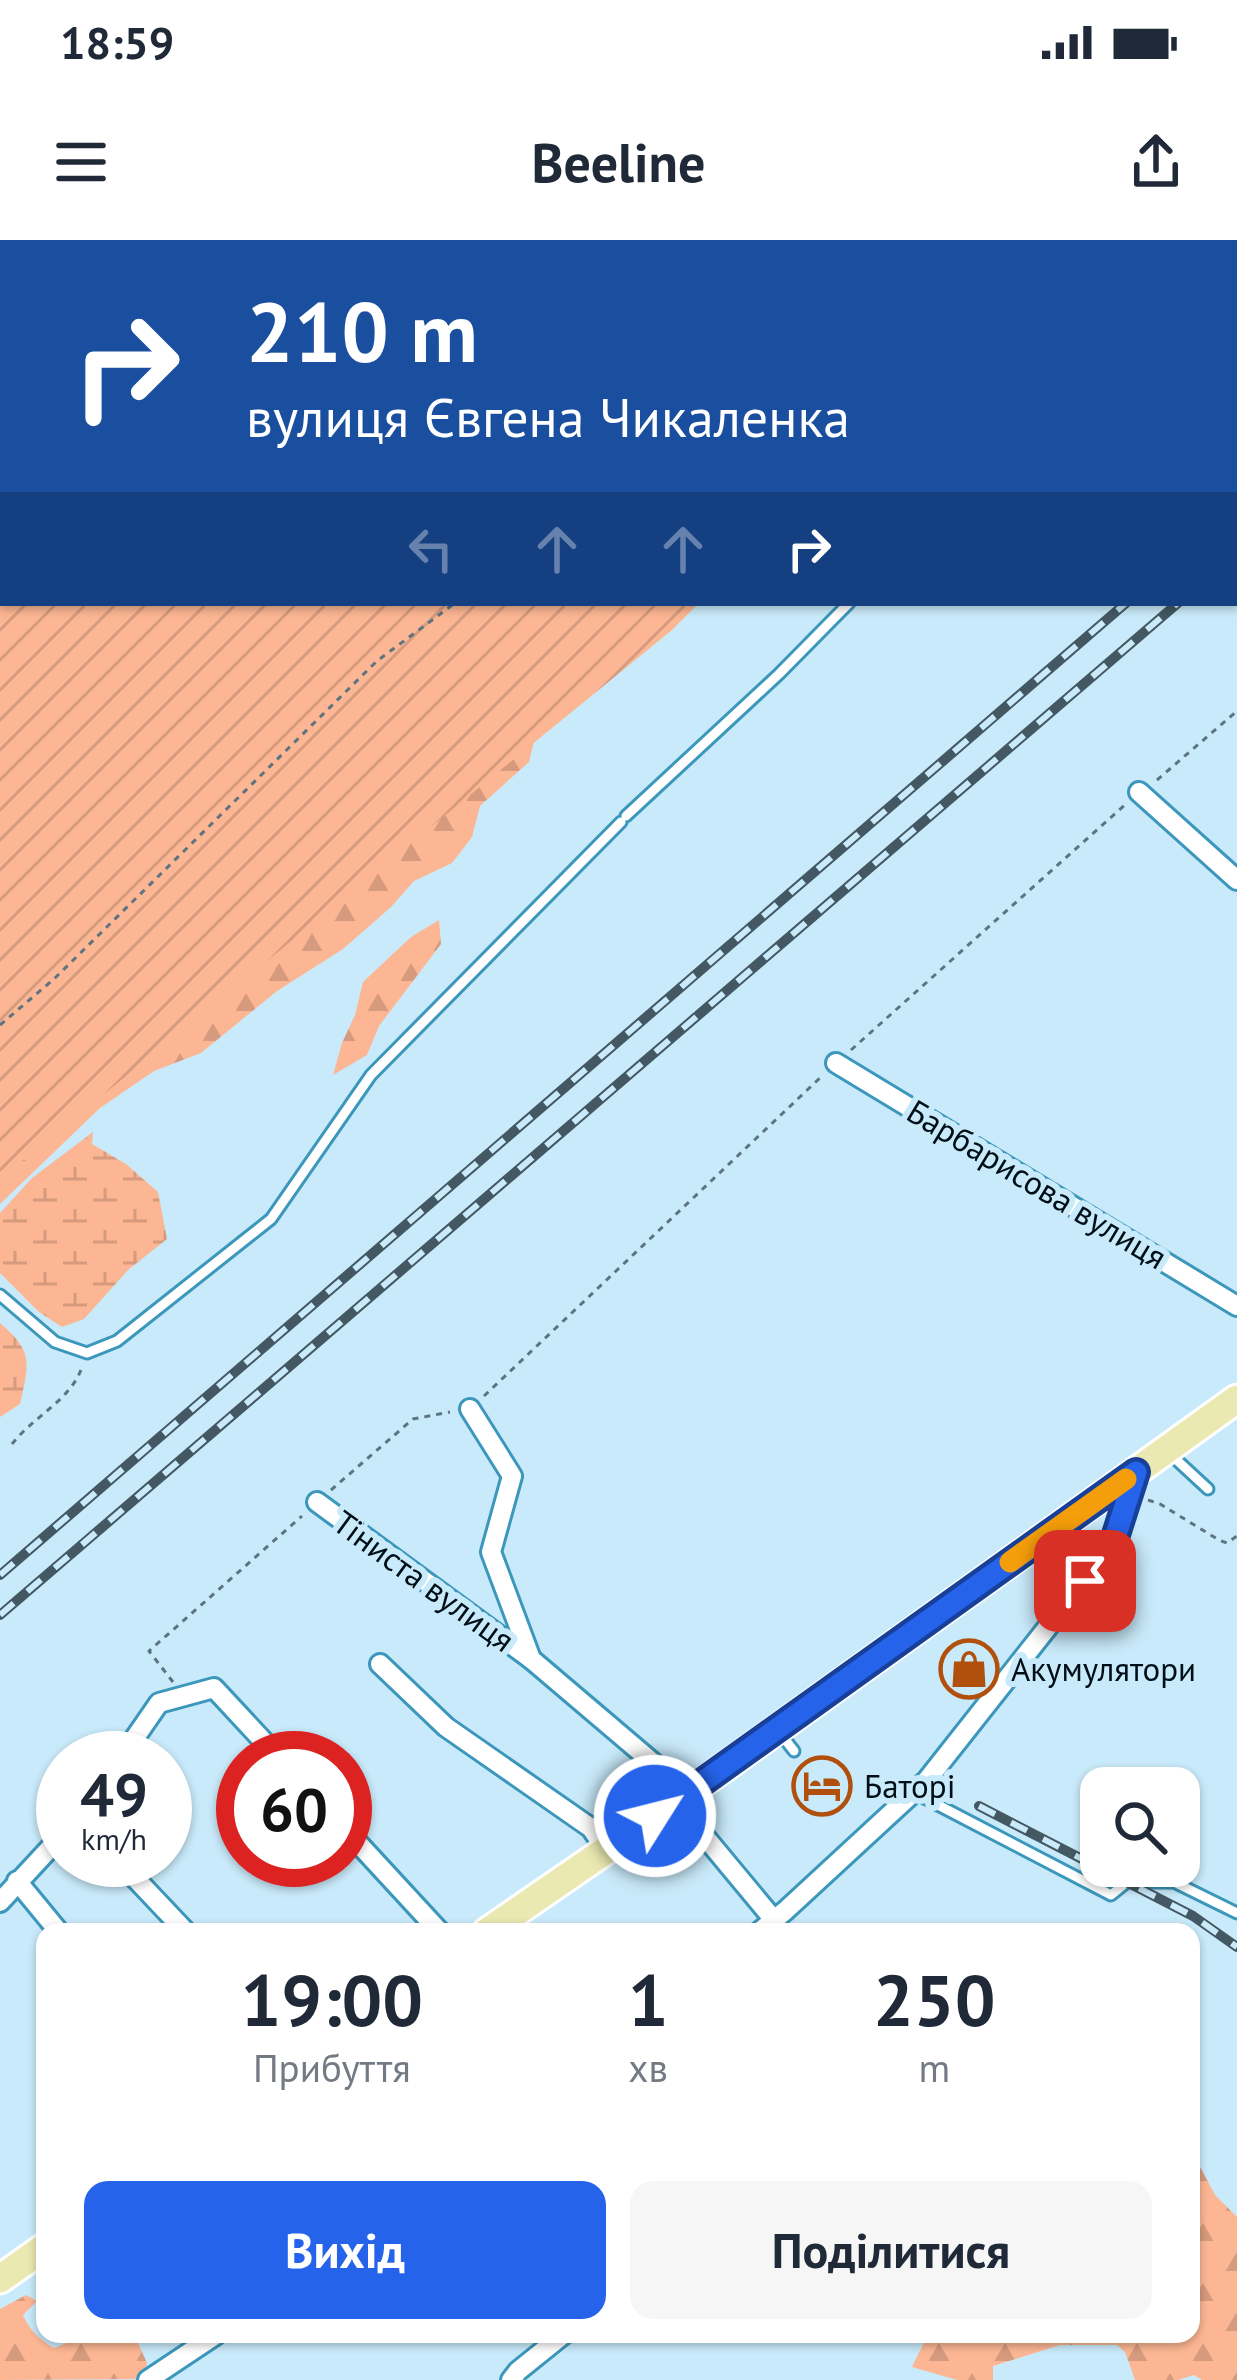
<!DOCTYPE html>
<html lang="uk">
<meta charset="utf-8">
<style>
:root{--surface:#fff;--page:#f6f6f7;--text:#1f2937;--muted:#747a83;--accent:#2563eb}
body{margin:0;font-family:"PT Sans",sans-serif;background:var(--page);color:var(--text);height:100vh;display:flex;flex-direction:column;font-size:45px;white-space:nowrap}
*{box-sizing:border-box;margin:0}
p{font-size:39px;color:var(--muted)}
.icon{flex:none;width:66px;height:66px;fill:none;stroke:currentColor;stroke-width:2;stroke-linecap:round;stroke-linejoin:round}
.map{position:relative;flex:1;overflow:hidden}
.details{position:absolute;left:36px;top:1683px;width:1164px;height:420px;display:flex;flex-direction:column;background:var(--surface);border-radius:24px;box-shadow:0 3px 9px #0004}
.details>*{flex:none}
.guide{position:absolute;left:0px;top:0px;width:1239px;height:366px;box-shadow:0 3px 9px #0004;background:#1a4fa0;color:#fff;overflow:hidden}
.tools{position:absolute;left:1080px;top:1527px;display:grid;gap:24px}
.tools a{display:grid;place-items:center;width:120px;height:120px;border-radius:24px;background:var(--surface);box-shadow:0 3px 9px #0004;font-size:60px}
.speed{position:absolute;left:36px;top:1491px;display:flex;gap:24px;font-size:60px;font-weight:700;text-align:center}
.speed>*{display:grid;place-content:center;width:156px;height:156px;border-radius:50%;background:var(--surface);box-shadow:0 3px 9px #0004;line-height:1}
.speed small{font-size:30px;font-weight:400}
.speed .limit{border:18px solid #d22;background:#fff;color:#111}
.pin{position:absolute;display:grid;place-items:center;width:102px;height:102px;color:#fff;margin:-51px;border-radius:24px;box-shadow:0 6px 18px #0006}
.me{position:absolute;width:132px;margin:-66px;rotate:54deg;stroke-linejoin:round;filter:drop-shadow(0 0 9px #0008)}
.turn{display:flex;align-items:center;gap:42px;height:252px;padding:0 48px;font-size:54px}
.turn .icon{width:156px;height:156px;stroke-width:2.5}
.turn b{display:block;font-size:84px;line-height:102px}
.lanes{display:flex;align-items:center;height:114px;padding:0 48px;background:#0003;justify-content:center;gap:60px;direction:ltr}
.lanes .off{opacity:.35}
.eta{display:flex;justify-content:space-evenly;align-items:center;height:204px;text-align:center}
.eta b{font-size:72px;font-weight:700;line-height:84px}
.button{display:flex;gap:24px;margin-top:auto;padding:24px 48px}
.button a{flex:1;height:138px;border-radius:24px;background:var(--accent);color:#fff;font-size:48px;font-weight:700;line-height:138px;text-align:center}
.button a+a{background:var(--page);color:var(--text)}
.status{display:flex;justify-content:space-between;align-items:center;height:84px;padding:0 60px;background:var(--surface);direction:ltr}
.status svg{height:33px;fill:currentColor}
header{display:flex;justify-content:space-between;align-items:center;height:156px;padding:0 48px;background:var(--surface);font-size:54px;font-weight:700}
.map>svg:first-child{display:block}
</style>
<div class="status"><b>18:59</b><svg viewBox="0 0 49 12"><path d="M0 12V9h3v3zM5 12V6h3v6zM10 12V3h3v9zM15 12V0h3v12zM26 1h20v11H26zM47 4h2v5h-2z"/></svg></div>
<header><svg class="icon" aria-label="menu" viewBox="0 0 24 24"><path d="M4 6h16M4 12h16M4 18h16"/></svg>Beeline<svg class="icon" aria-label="share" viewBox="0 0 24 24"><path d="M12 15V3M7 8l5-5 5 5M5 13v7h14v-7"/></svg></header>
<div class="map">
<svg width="1237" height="2140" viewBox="0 0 1237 2140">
<defs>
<pattern id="forest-firs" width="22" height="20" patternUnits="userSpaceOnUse" patternTransform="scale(3)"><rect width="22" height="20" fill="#fcb693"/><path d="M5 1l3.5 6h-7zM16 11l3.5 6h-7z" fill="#d69b7e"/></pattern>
<pattern id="wetland-marsh" width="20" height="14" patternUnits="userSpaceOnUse" patternTransform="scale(3)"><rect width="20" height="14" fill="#fcb693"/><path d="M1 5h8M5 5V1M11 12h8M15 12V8" fill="none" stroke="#d69b7e"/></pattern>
<pattern id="garden-furrows" width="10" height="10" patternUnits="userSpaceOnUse" patternTransform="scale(3)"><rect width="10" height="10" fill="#fcb693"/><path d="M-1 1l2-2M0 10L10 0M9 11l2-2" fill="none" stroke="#d69b7e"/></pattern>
</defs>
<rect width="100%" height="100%" fill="#c9eafa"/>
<g fill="url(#forest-firs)">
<polygon points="537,489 529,522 480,566 472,597 452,623 414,641 391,667 343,709 277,751 201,813 154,831 100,868 0,964 0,783"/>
<polygon points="439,680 441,704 379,786 367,815 333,835 342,803 355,775 363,742 411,697"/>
<polygon points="1197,1921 1215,1955 1237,1977 1237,2140 1202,2140 1194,2135 1178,2140 1135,2140 1125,2112 1117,2105 1060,2105 993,2126 993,2140 957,2140 912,2127 928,2094 1191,2094 1191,1925"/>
<path d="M 26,2055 L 37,2061 L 23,2075 C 30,2091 39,2099 54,2108 L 69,2102 L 74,2094 L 134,2094 L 147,2123 L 143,2139 L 0,2140 L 0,2069 Z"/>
</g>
<g fill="url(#wetland-marsh)">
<polygon points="93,892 92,904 126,924 158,952 167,999 128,1030 84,1079 62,1087 39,1072 0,1033 0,973 32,938"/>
<path d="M 0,1083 C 34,1112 29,1124 20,1164 L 0,1177 Z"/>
</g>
<polygon fill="url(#garden-furrows)" points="0,0 1068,0 1065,3 3,3 3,363 699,363 672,390 0,939"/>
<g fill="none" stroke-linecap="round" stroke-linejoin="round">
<g stroke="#3b97bb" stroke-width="15">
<g id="service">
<polyline points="1160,3 1163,0"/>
<polyline points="626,576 779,434 849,363"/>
<polyline points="0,1055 55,1102 87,1113 117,1101 271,979 371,835 621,582"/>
<polyline points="1168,1212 1208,1249"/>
<polyline points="780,1493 794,1511"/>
<polyline points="913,1552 1111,1655 1127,1642 1174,1642 1237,1673"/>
</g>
</g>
<g stroke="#3b97bb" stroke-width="24">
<g id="minor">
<polyline points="1139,552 1237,640"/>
<polyline points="836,823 1237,1066"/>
<polyline points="470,1169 512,1236 491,1312 531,1419"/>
<polyline points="317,1262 531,1419 671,1538 684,1555"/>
<polyline points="380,1424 446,1487 591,1588 606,1610"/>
<polyline points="121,1518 159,1463 214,1448 279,1518"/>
<polyline points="676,1562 774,1680"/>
<polyline points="345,1589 440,1692"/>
<polyline points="118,1620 186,1692"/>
<polyline points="17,1641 59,1692"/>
<polyline points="0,1662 63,1594"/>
<polyline points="759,1692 785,1671 927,1540 1111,1307 1135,1234"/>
<polyline points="148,2140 217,2094"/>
<polyline points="511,2140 518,2131 564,2094"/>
</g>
</g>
<g stroke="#fff" stroke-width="33">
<g id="primary">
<polyline points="487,1692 676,1562 1237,1159"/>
<polyline points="0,2039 45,2007"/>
</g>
</g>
<g stroke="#5d7480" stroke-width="3" stroke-dasharray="6 6" stroke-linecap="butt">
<polyline points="760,3 762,0"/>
<polyline points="1236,18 1237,17"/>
<polyline points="1157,540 1237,471"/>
<polyline points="0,785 54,739 377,421 455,363"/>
<polyline points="851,810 1126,564"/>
<polyline points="484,1156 822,836"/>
<path d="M 12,1204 C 34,1176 71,1160 82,1127"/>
<polyline points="331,1250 413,1179 450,1172"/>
<polyline points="1148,1260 1160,1264 1219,1300 1227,1303 1237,1296"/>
<polyline points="173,1442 149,1411 302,1276"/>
</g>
<use href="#service" stroke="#fff" stroke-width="9"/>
<use href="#minor" stroke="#fff" stroke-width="18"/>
<use href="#primary" stroke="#eae9b2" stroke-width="27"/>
<g stroke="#435862" stroke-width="10">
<g id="rail">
<polyline points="1236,268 1237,267"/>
<polyline points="1236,291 1237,290"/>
<polyline points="1236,313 1237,312"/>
<polyline points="0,1335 1126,363"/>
<polyline points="0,1375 1178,363"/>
<polyline points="979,1566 1193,1676 1237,1707"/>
</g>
</g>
<use href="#rail" stroke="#c9eafa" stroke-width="6" stroke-dasharray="18" stroke-linecap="butt"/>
</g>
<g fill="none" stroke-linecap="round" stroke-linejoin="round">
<g stroke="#184099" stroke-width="30">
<polyline id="route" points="655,1576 1136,1232 1112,1307 1085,1341"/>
</g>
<use href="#route" stroke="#2563eb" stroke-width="21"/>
<polyline stroke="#f59e0b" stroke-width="21" points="1010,1322 1126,1239"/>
</g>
<defs>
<g id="shop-ring" transform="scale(3)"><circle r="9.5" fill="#c9eafa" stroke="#b1500d" stroke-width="1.5"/><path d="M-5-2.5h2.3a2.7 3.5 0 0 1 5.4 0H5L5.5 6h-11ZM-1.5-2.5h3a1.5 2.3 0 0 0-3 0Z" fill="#b1500d"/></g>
<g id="hotel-ring" transform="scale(3)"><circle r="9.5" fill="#c9eafa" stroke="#b1500d" stroke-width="1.5"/><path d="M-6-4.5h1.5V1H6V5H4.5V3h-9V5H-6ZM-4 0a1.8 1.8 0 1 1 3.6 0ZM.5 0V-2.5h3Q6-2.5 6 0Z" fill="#b1500d"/></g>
</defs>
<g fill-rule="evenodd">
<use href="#shop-ring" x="969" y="1429"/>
<use href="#hotel-ring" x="822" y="1546"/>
</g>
<g text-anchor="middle" stroke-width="12" stroke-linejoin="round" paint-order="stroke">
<g font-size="33" fill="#000f17" stroke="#c9eafa">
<text transform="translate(1037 944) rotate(31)" y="12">Барбарисова вулиця</text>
<text transform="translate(424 1341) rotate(36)" y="12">Тіниста вулиця</text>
</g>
<g font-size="33" fill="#000f17" stroke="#c9eafa" text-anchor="start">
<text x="1011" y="1441">Акумулятори</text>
<text x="864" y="1558">Баторі</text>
</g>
</g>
</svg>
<div class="tools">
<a><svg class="icon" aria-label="search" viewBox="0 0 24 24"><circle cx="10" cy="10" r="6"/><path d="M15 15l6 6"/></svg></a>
</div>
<div class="speed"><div>49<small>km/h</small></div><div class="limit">60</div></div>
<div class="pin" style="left:1085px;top:1341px;background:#d93025"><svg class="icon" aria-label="arrive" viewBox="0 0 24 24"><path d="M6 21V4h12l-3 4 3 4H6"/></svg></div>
<svg class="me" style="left:655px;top:1576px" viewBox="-20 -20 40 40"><circle r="17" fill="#2563eb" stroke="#fff" stroke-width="3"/><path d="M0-11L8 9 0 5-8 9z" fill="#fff"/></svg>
<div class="guide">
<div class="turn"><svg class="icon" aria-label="right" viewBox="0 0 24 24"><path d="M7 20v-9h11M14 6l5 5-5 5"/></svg><div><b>210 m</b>вулиця Євгена Чикаленка</div></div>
<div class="lanes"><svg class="icon off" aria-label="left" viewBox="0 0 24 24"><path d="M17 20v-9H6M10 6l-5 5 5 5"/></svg><svg class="icon off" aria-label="ahead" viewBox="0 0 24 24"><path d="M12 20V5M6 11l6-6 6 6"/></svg><svg class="icon off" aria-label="ahead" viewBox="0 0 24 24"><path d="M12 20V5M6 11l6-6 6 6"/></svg><svg class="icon" aria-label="right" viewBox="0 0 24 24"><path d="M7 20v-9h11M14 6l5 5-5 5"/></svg></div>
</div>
<section class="details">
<div class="eta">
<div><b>19:00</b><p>Прибуття</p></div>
<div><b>1</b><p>хв</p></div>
<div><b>250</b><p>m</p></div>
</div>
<div class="button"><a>Вихід</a><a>Поділитися</a></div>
</section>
</div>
